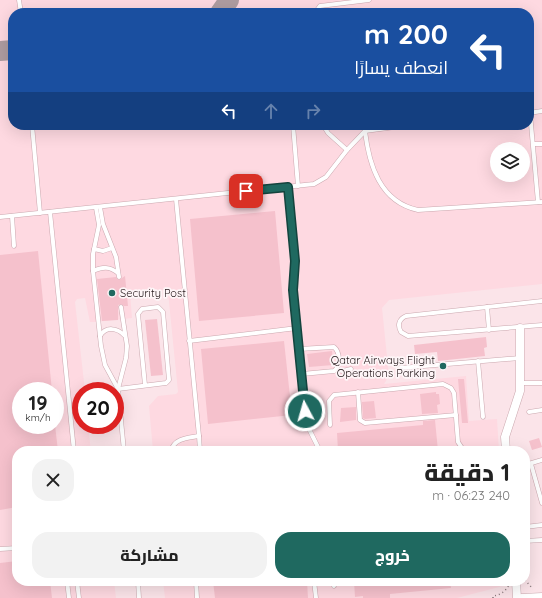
<!DOCTYPE html>
<html lang="ar">
<meta charset="utf-8">
<style>
:root{--surface:#fff;--page:#f2f2f2;--text:#222;--muted:#767676;--accent:#1f6960}
body{margin:0;font-family:Quicksand,Cairo,sans-serif;background:var(--page);color:var(--text);direction:rtl;height:100vh;display:flex;flex-direction:column;font-size:15px;white-space:nowrap}
*{box-sizing:border-box;margin:0}
p{font-size:13px;color:var(--muted)}
.icon{flex:none;width:22px;height:22px;fill:none;stroke:currentColor;stroke-width:2;stroke-linecap:round;stroke-linejoin:round}
.map{position:relative;flex:1;overflow:hidden;direction:ltr}
.details{position:absolute;left:12px;top:446px;width:518px;height:140px;display:flex;flex-direction:column;background:var(--surface);border-radius:16px;box-shadow:0 4px 16px #0002;direction:rtl}
.details>*{flex:none}
.banner{position:absolute;left:8px;top:8px;width:526px;height:122px;border-radius:16px;box-shadow:0 4px 16px #0002;direction:rtl;background:#1a4fa0;color:#fff;overflow:hidden}
.controls{position:absolute;left:490px;top:142px;display:grid;gap:8px}
.controls a{display:grid;place-items:center;width:40px;height:40px;border-radius:50%;background:var(--surface);box-shadow:0 4px 16px #0002;font-size:20px}
.speed{position:absolute;left:12px;top:382px;display:flex;gap:8px;font-size:20px;font-weight:700;text-align:center}
.speed>*{display:grid;place-content:center;width:52px;height:52px;border-radius:50%;background:var(--surface);box-shadow:0 4px 16px #0002;line-height:1}
.speed small{font-size:10px;font-weight:400}
.speed .limit{border:6px solid #d22;background:#fff;color:#111}
.pin{position:absolute;display:grid;place-items:center;width:34px;height:34px;color:#fff;margin:-17px;border-radius:8px;box-shadow:0 2px 6px #0006}
.me{position:absolute;width:44px;margin:-22px;rotate:354deg;stroke-linejoin:round;filter:drop-shadow(0 0 3px #0008)}
.turn{display:flex;align-items:center;gap:14px;height:84px;padding:0 20px;font-size:18px}
.turn .icon{width:52px;height:52px;stroke-width:2.5}
.turn b{display:block;font-size:28px;line-height:34px}
.lanes{display:flex;align-items:center;height:38px;padding:0 20px;background:#0003;justify-content:center;gap:20px;direction:ltr}
.lanes .off{opacity:.35}
.round{display:grid;place-items:center;flex:none;width:42px;height:42px;border-radius:16px;background:var(--page)}
.summary{display:flex;align-items:center;justify-content:space-between;height:68px;padding:0 20px}
h1{font-size:24px;font-weight:800;line-height:30px}
.action{display:flex;gap:8px;margin-top:auto;padding:8px 20px}
.action a{flex:1;height:46px;border-radius:16px;background:var(--accent);color:#fff;font-size:16px;font-weight:800;line-height:46px;text-align:center}
.action a+a{background:var(--page);color:var(--text)}
.map>svg:first-child{display:block}
</style>
<div class="map">
<svg width="542" height="598" viewBox="0 0 542 598">
<rect width="100%" height="100%" fill="#fbe4e9"/>
<g fill="#fed9e1" fill-rule="evenodd">
<path d="M 0,0 L 542,0 L 542,284 L 389,300 L 382,308 L 389,376 L 384,384 L 466,376 L 469,421 L 497,419 L 499,451 L 153,451 L 149,406 L 158,396 L 176,394 L 178,392 L 168,292 L 164,290 L 130,293 L 132,318 L 95,322 L 90,322 L 85,298 L 77,299 L 75,302 L 85,391 L 81,391 L 81,425 L 88,425 L 91,451 L 17,451 L 17,581 L 114,581 L 116,598 L 0,598 ZM 13,13 L 529,13 L 529,125 L 13,125 ZM 497,149 L 523,149 L 523,175 L 497,175 ZM 21,391 L 55,391 L 55,425 L 21,425 Z"/>
<polygon points="163,581 504,581 503,586 457,598 165,598"/>
</g>
<g fill="none" stroke-linecap="round" stroke-linejoin="round">
<g stroke="#ae9ca0" stroke-width="20">
<polyline points="220,13 229,0"/>
<polyline points="0,51 13,50"/>
</g>
</g>
<g fill="#f5c1cc">
<polygon points="275,211 284,313 199,321 190,219"/>
<polygon points="38,251 52,391 21,391 21,425 55,425 58,451 17,451 17,507 0,510 0,255"/>
<polygon points="125,276 128,306 124,306 121,304 118,305 118,320 102,321 97,279 116,277 119,280"/>
<polygon points="157,319 163,375 151,376 145,320"/>
<polygon points="486,337 487,347 484,348 485,356 438,361 437,352 415,354 414,345"/>
<polygon points="284,341 292,415 208,424 201,349"/>
<polygon points="332,351 333,365 309,367 307,354"/>
<polygon points="458,379 464,379 468,423 462,423"/>
<polygon points="436,392 436,394 439,394 440,404 437,405 438,413 422,414 420,394"/>
<polygon points="374,401 376,418 365,419 363,418 362,402"/>
<polygon points="356,407 356,420 340,422 341,408"/>
<polygon points="435,420 438,451 338,451 337,433 423,425 423,421"/>
<polygon points="539,438 542,447 532,450 529,441"/>
<polygon points="17,561 17,581 50,581 52,598 0,598 0,563"/>
<polygon points="213,581 307,581 308,598 215,598"/>
<polygon points="354,581 450,581 451,588 390,594 390,598 363,598 363,596 355,597"/>
</g>
<g fill="none" stroke-linecap="round" stroke-linejoin="round">
<g stroke="#cba8af" stroke-width="5">
<g id="service">
<polyline points="19,0 21,13"/>
<polyline points="315,13 320,6 369,0"/>
<polyline points="529,113 542,111"/>
<polyline points="530,113 538,202"/>
<polyline points="32,125 40,213"/>
<polyline points="293,125 298,186"/>
<polyline points="323,125 328,133 347,150"/>
<path d="M 365,131 C 369,165 380,202 418,210 L 542,202"/>
<polyline points="534,144 542,144"/>
<polyline points="288,187 295,261 293,290 306,423 320,451"/>
<polyline points="100,207 103,224 116,257 119,277"/>
<polyline points="96,208 99,225 93,254 93,271 101,346 105,365 118,389 124,451"/>
<polyline points="50,212 74,451"/>
<polyline points="12,216 14,246"/>
<polyline points="0,217 314,184 326,177 347,150 365,131 410,125"/>
<polyline points="94,249 103,251 112,248"/>
<path d="M 93,271 C 103,267 109,266 118,273"/>
<path d="M 542,301 L 406,316 C 399,319 397,325 401,332 L 408,336 L 542,325"/>
<polyline points="487,307 489,330"/>
<path d="M 100,336 C 106,326 117,328 124,335"/>
<polyline points="189,341 297,328"/>
<path d="M 299,349 L 334,347 C 340,352 341,366 334,371 L 302,374"/>
<polyline points="478,361 483,417"/>
<polyline points="400,368 520,358"/>
<polyline points="336,370 343,371 351,369"/>
<polyline points="520,383 542,383"/>
<polyline points="118,389 166,383 169,380 163,312 158,307 142,309 138,314 145,385"/>
<polyline points="118,389 126,358 127,346 121,307"/>
<polyline points="358,392 360,420 365,423 456,415"/>
<polyline points="529,412 542,410"/>
<polyline points="330,425 329,401 334,395 443,384 451,388 454,393 458,442 464,451"/>
<polyline points="199,436 200,451"/>
<path d="M 171,451 C 174,438 188,438 199,436 L 176,199"/>
<polyline points="531,464 542,503"/>
<polyline points="525,465 542,460"/>
<polyline points="525,527 542,525"/>
<polyline points="525,541 542,540"/>
<polyline points="0,549 17,548"/>
<polyline points="67,581 69,598"/>
<polyline points="77,581 79,598"/>
<polyline points="138,581 139,598"/>
<polyline points="196,581 197,598"/>
<polyline points="314,581 316,598"/>
<polyline points="333,581 334,586"/>
</g>
</g>
<g stroke="#cba8af" stroke-width="9">
<g id="minor">
<polyline points="506,451 505,437 520,391 520,328"/>
<polyline points="516,581 517,598"/>
<polyline points="522,598 542,597"/>
</g>
</g>
<g stroke="#89787c" stroke-width="1.5" stroke-dasharray="1 3" stroke-linecap="butt">
<polyline points="525,580 533,589"/>
<path d="M 493,598 L 493,596 C 500,595 505,592 509,585"/>
</g>
<use href="#service" stroke="#fff" stroke-width="4"/>
<use href="#minor" stroke="#fff" stroke-width="8"/>
</g>
<g fill="none" stroke-linecap="round" stroke-linejoin="round">
<g stroke="#14443e" stroke-width="10">
<polyline id="route" points="246,191 288,187 295,261 293,290 305,411"/>
</g>
<use href="#route" stroke="#1f6960" stroke-width="7"/>
</g>
<g fill="#1f6960" stroke="#fef6f8" stroke-width="1.5">
<circle cx="112" cy="293" r="4"/>
<circle cx="443" cy="366" r="4"/>
</g>
<g text-anchor="middle" stroke-width="3.5" stroke-linejoin="round" paint-order="stroke">
<g font-size="11" fill="#231719" stroke="#fef6f8" text-anchor="start">
<text x="120" y="297">Security Post</text>
<text x="435" y="364" text-anchor="end">Qatar Airways Flight<tspan x="435" dy="13">Operations Parking</tspan></text>
</g>
</g>
</svg>
<div class="controls">
<a><svg class="icon" aria-label="layers" viewBox="0 0 24 24"><path d="M12 4l9 5-9 5-9-5zM3 14l9 5 9-5"/></svg></a>
</div>
<div class="speed"><div>19<small>km/h</small></div><div class="limit">20</div></div>
<div class="pin" style="left:246px;top:191px;background:#d93025"><svg class="icon" aria-label="arrive" viewBox="0 0 24 24"><path d="M6 21V4h12l-3 4 3 4H6"/></svg></div>
<svg class="me" style="left:305px;top:411px" viewBox="-20 -20 40 40"><circle r="17" fill="#1f6960" stroke="#fff" stroke-width="3"/><path d="M0-11L8 9 0 5-8 9z" fill="#fff"/></svg>
<div class="banner">
<div class="turn"><svg class="icon" aria-label="left" viewBox="0 0 24 24"><path d="M17 20v-9H6M10 6l-5 5 5 5"/></svg><div><b>200 m</b>انعطف يسارًا</div></div>
<div class="lanes"><svg class="icon" aria-label="left" viewBox="0 0 24 24"><path d="M17 20v-9H6M10 6l-5 5 5 5"/></svg><svg class="icon off" aria-label="ahead" viewBox="0 0 24 24"><path d="M12 20V5M6 11l6-6 6 6"/></svg><svg class="icon off" aria-label="right" viewBox="0 0 24 24"><path d="M7 20v-9h11M14 6l5 5-5 5"/></svg></div>
</div>
<section class="details">
<div class="summary"><div><h1>1 دقيقة</h1><p>240 m · 06:23</p></div><a class="round"><svg class="icon" aria-label="close" viewBox="0 0 24 24"><path d="M6 6l12 12M18 6L6 18"/></svg></a></div>
<div class="action"><a>خروج</a><a>مشاركة</a></div>
</section>
</div>
